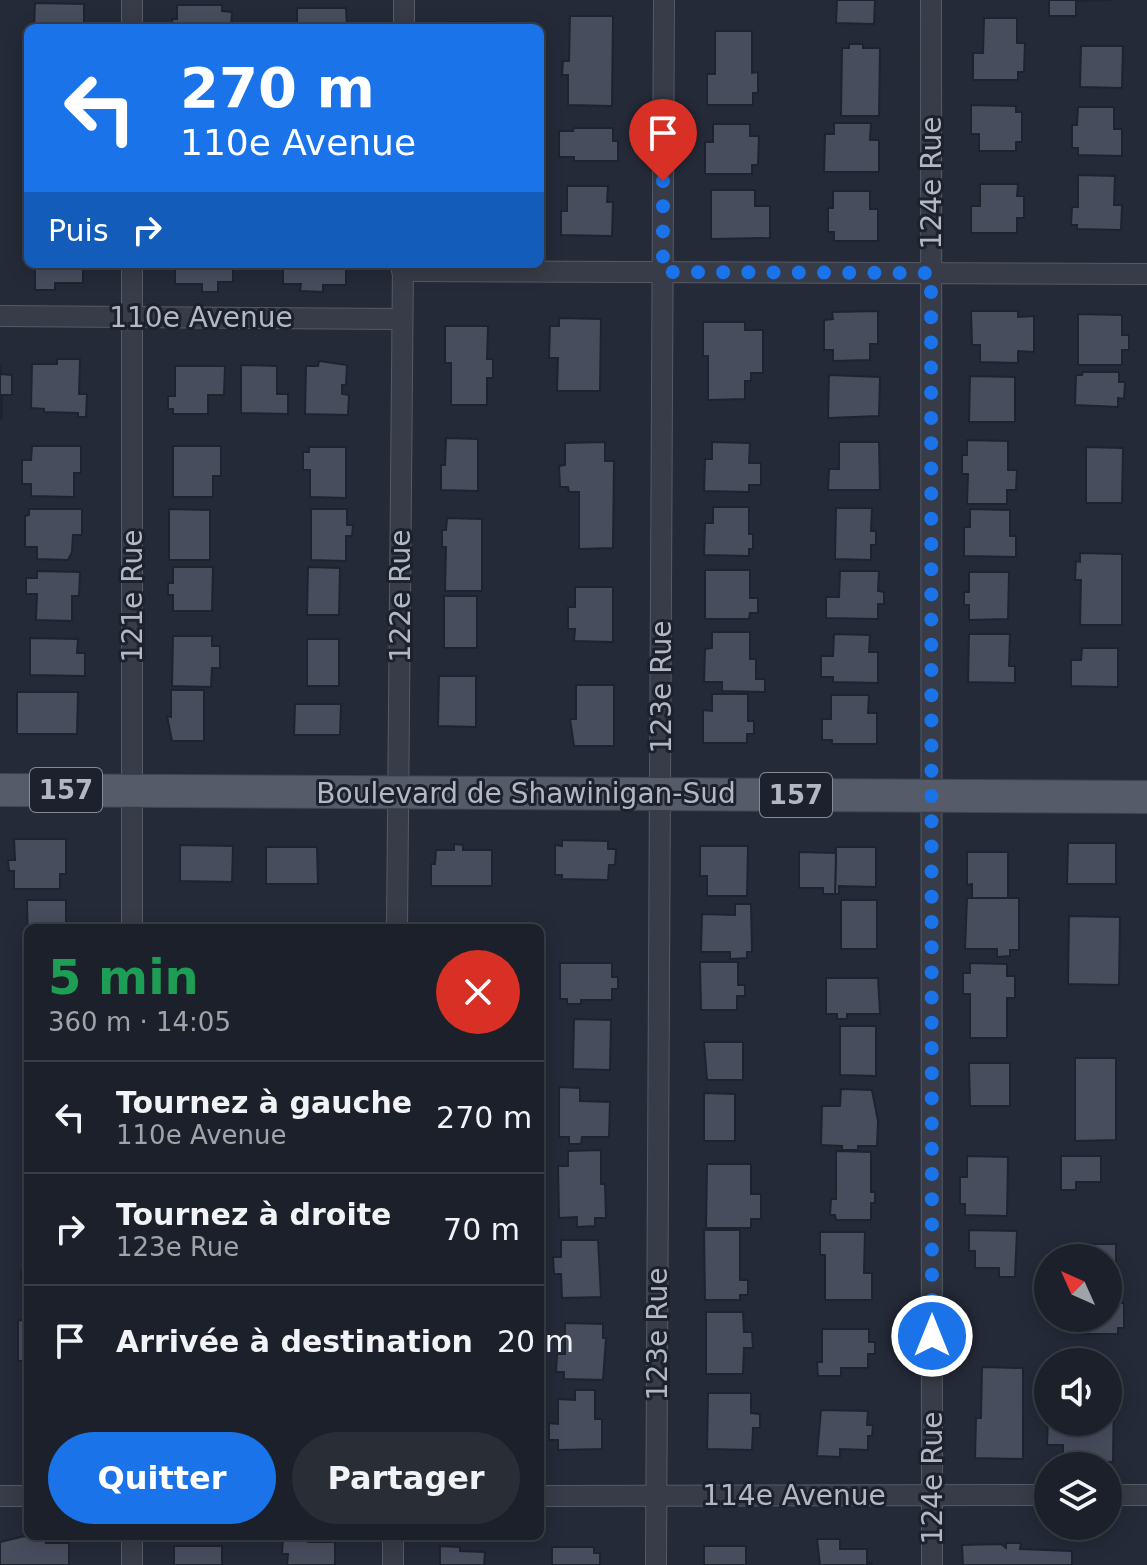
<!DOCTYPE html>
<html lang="fr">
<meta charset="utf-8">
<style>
:root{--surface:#1b202a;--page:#282d36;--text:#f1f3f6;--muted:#a0a3a8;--line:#393e47;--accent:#1a73e8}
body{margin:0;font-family:"DejaVu Sans",sans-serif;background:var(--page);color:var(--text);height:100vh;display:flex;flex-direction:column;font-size:30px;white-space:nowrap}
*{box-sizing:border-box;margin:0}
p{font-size:26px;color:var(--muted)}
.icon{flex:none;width:44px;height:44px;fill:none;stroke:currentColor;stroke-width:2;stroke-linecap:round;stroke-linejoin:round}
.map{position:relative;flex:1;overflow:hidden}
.sheet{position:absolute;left:24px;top:924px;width:520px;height:616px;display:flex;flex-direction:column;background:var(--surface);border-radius:12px;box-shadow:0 4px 20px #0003,0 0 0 2px var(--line)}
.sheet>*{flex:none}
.hud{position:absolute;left:24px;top:24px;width:520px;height:244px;border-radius:12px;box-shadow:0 4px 20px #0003,0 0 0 2px var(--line);background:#1a73e8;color:#fff;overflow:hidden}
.needle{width:52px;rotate:315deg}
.tools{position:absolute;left:1034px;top:1244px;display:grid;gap:16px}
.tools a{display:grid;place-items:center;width:88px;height:88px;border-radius:50%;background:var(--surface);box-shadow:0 4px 20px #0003,0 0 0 2px var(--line);font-size:40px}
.pin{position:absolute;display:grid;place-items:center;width:68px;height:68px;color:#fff;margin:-82px -34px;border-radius:50% 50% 50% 0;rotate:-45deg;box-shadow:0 0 8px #0007}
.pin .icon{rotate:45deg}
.me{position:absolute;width:88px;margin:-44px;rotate:0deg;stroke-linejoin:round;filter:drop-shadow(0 0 6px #0008)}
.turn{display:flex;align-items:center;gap:28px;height:168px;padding:0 24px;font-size:36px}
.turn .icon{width:104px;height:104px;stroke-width:2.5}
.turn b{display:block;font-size:56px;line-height:68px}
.then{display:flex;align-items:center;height:76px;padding:0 24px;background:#0003;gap:16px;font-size:30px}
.round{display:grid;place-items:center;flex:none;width:84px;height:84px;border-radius:42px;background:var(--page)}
.headline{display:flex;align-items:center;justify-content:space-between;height:136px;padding:0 24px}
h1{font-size:48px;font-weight:700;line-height:60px;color:#1e9e55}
.cta{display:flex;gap:16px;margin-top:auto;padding:16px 24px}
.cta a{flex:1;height:92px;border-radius:48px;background:var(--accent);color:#fff;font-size:32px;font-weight:700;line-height:92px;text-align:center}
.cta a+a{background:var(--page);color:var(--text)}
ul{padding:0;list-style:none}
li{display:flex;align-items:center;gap:24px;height:112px;padding:0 24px;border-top:2px solid var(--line)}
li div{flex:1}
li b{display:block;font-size:30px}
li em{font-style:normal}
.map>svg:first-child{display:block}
</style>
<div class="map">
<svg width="1147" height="1565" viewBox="0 0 1147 1565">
<rect width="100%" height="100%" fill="#242a38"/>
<g fill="#484d5e" stroke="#1e232f" stroke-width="2">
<polygon points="837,0 875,0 874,24 836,23"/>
<polygon points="1049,0 1112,0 1076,1 1076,16 1049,16"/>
<polygon points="35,3 84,4 84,28 34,28"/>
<polygon points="177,5 222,5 222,11 232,12 231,28 172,28 172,19 177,19"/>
<polygon points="297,8 346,8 347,28 297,28"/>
<polygon points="570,16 613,16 612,106 568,105 568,75 562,75 563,61 569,61"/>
<polygon points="984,18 1017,18 1017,43 1025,43 1024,72 1018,72 1018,80 973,80 973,53 983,53"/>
<polygon points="448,22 495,22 495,26 502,28 448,28"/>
<polygon points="715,31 752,31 752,73 758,72 758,93 753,93 753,105 707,105 707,74 715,74"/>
<polygon points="849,44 863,44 863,48 880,48 879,116 841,116 842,48 849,48"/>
<polygon points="1081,46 1123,46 1122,88 1080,87"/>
<polygon points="971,105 1016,106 1016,112 1022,112 1022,142 1016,142 1016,151 979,151 979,134 971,134"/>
<polygon points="1078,107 1114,107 1114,129 1122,129 1122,156 1078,155 1078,148 1072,148 1072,125 1077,125"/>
<polygon points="834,123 871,123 870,140 879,140 879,172 824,172 825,134 834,134"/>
<polygon points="713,124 750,124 750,136 759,136 758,165 752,165 752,174 705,174 705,142 713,142"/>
<polygon points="574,128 613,128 613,141 618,141 618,161 574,161 574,157 559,157 559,131 573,131"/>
<polygon points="1078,175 1115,176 1114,205 1122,205 1121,230 1077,229 1077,225 1071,225 1072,207 1078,207"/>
<polygon points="980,184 1018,184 1017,196 1024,196 1024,218 1017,218 1017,233 971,233 971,206 980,206"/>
<polygon points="567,186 608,186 607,202 613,202 612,236 561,235 561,211 567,211"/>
<polygon points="711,190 755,190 755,206 770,206 770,238 711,239"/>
<polygon points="833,191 870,191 870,209 878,209 878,241 834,241 834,232 828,232 828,208 833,208"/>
<polygon points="35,264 83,264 83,283 55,283 55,290 35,290"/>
<polygon points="175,264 233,264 233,282 218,282 218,292 202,292 202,284 175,284"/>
<polygon points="283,264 346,264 346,285 323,285 323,292 300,291 301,284 283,284"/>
<polygon points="878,311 878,344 870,344 870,360 833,361 833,350 824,350 824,320 833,319 832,312"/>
<polygon points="971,311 1018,311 1018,317 1034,316 1034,352 1018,351 1018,363 980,362 980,345 972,345"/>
<polygon points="1078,314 1122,315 1122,335 1129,335 1129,350 1122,350 1122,365 1078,365"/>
<polygon points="559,318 601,319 600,391 557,391 558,358 549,358 550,326 559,326"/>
<polygon points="703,322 745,322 745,330 763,330 763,373 751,373 751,381 745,381 745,399 708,400 708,356 703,356"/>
<polygon points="445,326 488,326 487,359 493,359 493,378 487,378 487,405 451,405 451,363 445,363"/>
<polygon points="57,359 80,359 79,394 87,394 86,417 78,417 78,413 44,412 44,409 31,408 32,364 57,364"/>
<polygon points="319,361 347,365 346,385 342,385 342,394 349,395 348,415 305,414 306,366 318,366"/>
<polygon points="0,364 1,374 12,375 12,395 2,395 2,419 0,419"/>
<polygon points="241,365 277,366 277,394 288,394 288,414 241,413"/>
<polygon points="175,366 225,366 224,395 208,395 208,414 173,414 173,409 168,409 168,396 175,396"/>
<polygon points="1083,372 1119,372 1119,382 1125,382 1124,399 1118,398 1118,407 1075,405 1076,375 1082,375"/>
<polygon points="829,375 880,377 879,416 828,418"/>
<polygon points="970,376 1015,377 1015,422 969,422"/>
<polygon points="446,438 478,439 478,491 441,490 441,465 445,465"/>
<polygon points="967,440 1008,441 1008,470 1017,470 1016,490 1007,490 1007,504 967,504 968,474 962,474 962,455 967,455"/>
<polygon points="605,442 605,461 614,461 613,548 579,549 579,492 569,492 568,487 560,487 559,466 565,465 565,443"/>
<polygon points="712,442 750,443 749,463 761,463 761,485 749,485 749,492 704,491 705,459 712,459"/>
<polygon points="839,442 879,442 880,490 828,490 829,469 839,469"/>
<polygon points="32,446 81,446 81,473 74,473 74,497 31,496 31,484 22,484 22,460 31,460"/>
<polygon points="173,446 221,446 221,476 213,476 213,497 173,497"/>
<polygon points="309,447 346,447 346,498 310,497 310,470 303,470 303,452 309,452"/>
<polygon points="1086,447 1123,448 1122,503 1086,503"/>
<polygon points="713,507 749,507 749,534 753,534 753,549 749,549 749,556 704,555 705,523 713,523"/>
<polygon points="836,508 872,508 871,531 876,531 876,545 871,545 871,560 835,559"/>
<polygon points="29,509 82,509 82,535 73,535 72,552 68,560 37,559 37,547 25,547 25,516 29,515"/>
<polygon points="169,509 210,510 210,560 169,560"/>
<polygon points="311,509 347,509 347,525 353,525 352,536 346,536 346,561 311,560"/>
<polygon points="970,509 1010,510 1010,536 1016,536 1016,557 964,556 964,527 970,527"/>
<polygon points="447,518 482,519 482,591 445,591 446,547 442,547 442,530 446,530"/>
<polygon points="1080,553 1122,554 1122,625 1080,625 1081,580 1075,580 1076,561 1080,562"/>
<polygon points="173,567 213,567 212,611 173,611 173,595 168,595 168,583 173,583"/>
<polygon points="308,567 340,568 339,615 307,615"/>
<polygon points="705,570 750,570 750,598 758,598 758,613 750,613 749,619 705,619"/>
<polygon points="37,571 80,572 79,596 72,596 72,621 36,620 37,594 26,594 26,578 37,578"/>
<polygon points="840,571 879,571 878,591 884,592 884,604 878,604 878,619 826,618 826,597 839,597"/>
<polygon points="969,572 1009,572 1008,619 969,620 969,605 964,605 964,592 969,592"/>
<polygon points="575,587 613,587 613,642 574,641 575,629 568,629 568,607 575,607"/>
<rect x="444" y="596" width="33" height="52"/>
<polygon points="712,632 750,632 750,659 756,659 756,679 765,679 765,692 722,691 722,682 704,682 705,649 712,648"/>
<polygon points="834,634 870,635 869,652 878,652 878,683 833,682 833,677 821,677 821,656 833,656"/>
<polygon points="969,634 1010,634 1009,666 1015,666 1015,683 968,682"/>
<polygon points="173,636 212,636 212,646 220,646 220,668 212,668 211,687 172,686"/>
<polygon points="30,638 78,639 77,653 85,653 85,676 30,675"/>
<rect x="307" y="639" width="32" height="47"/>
<polygon points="1082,648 1118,648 1118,687 1071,686 1071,660 1081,660"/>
<polygon points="439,676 476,676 476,727 438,726"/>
<polygon points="576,685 614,685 614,746 574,746 570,719 576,719"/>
<polygon points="171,690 204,690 204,741 172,741 167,716 171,717"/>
<polygon points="17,692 78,692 77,734 17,734"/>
<polygon points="712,694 748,694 748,721 754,721 754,734 747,734 747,743 703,743 703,710 712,711"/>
<polygon points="831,695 869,695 868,713 877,713 877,744 832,744 832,740 822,740 822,719 831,719"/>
<polygon points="295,704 341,704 340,735 294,735"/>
<polygon points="14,839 66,839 66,874 60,874 60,889 14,889 14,871 9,871 8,860 15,860"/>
<polygon points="562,840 608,841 608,849 616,849 615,865 609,865 608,880 562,879 562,875 555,875 555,845 562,846"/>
<polygon points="1068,843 1116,843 1116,884 1067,884"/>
<polygon points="454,844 463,845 463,850 492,850 492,886 431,886 431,864 435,864 436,850 454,850"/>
<polygon points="180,845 233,846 232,882 180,881"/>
<polygon points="700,846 748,846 747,896 707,896 707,876 700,876"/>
<polygon points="266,847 317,847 318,884 266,884"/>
<polygon points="836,847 876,847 876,887 839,886 839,894 835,894"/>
<polygon points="799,852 836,853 835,894 823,894 823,888 799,888"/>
<polygon points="967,852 1008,852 1008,898 972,898 972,884 967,885"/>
<polygon points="967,898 1019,898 1019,950 1010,950 1010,956 997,957 997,949 965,949"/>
<polygon points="27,900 66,900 66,928 28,928 28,949"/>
<rect x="841" y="900" width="36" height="49"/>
<polygon points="735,904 751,904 752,952 747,952 747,958 730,959 730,952 701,952 702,914 735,915"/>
<polygon points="1069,916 1120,917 1119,985 1068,984"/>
<polygon points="700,962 738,962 738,985 745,985 745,996 737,996 737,1010 701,1010"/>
<polygon points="560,963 612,963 612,977 618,977 618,989 612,989 612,1000 581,1000 581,1004 567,1004 567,999 560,999"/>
<polygon points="970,963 1007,964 1007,976 1015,976 1015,998 1007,998 1007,1038 970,1038 970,994 963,994 963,973 970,973"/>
<polygon points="826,978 878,978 880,1014 847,1014 847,1019 837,1019 837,1014 826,1014"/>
<polygon points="574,1019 611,1020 610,1070 573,1069"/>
<polygon points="840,1026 876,1026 876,1076 840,1075"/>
<polygon points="704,1042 743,1042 743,1080 707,1080"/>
<polygon points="1075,1058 1116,1058 1116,1140 1075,1141"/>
<polygon points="969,1063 1010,1063 1010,1106 970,1106"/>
<polygon points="559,1087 580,1088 580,1101 610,1102 609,1137 582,1137 581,1144 569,1144 569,1137 559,1137"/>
<polygon points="841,1089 872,1090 878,1121 877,1146 858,1146 858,1150 842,1150 842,1146 821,1145 822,1106 840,1106"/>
<polygon points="704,1093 735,1094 735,1141 704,1141"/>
<polygon points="601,1150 601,1184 605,1184 606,1218 595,1218 595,1226 577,1227 577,1217 559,1218 558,1166 568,1166 568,1151"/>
<polygon points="836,1151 871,1152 871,1192 875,1192 875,1203 871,1203 871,1220 836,1220 835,1215 830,1215 831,1199 836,1199"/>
<polygon points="967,1156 1008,1157 1007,1216 965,1215 965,1204 960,1204 960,1177 967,1177"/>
<polygon points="1061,1156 1101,1156 1101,1182 1076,1182 1076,1190 1061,1190"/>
<polygon points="707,1164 751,1164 751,1194 761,1194 761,1219 751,1219 751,1228 706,1228"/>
<polygon points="704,1230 740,1230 740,1280 748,1280 748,1295 740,1295 740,1300 705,1300"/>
<polygon points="969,1230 1017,1231 1015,1277 999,1277 999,1268 975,1268 975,1251 969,1251"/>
<polygon points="820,1232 865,1232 864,1273 872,1273 872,1300 825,1300 825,1255 820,1255"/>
<polygon points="561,1240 598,1240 601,1297 562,1298 561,1274 554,1274 553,1257 561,1257"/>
<polygon points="1069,1244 1116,1244 1116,1274 1108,1274 1108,1258 1069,1258"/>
<polygon points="25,1245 28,1245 28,1289 25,1289 25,1280 21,1280 21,1271 25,1271"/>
<polygon points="1108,1292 1117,1292 1117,1303 1124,1303 1124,1328 1118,1328 1118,1334 1081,1334 1081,1329 1072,1328 1072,1318 1108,1318"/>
<polygon points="706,1312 743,1312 744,1332 752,1332 753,1348 744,1348 743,1374 706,1374"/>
<polygon points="18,1320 28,1321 28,1361 18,1361"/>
<polygon points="565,1323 603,1324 603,1338 606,1338 603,1380 564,1379 564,1372 556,1372 557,1354 565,1354"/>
<polygon points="822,1329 869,1329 869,1342 875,1342 875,1354 868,1354 868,1368 841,1368 841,1376 818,1376 817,1362 822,1362"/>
<polygon points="982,1367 1023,1368 1023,1459 975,1458 976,1418 981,1418"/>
<polygon points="575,1390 595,1390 595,1419 602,1419 602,1449 558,1450 558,1440 549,1440 549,1423 558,1424 558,1399 575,1400"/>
<polygon points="1108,1390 1114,1390 1113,1462 1063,1461 1063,1445 1047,1445 1048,1419 1048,1422 1108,1422"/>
<polygon points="708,1393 751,1393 751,1413 760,1414 760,1428 753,1428 752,1450 707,1449"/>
<polygon points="821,1410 868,1411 867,1425 873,1425 872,1436 868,1436 868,1450 840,1449 840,1457 817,1456"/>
<polygon points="25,1536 46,1537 46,1543 69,1543 69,1565 0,1565 0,1542"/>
<polygon points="283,1536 308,1536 308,1542 335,1542 335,1565 287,1565 288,1554 282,1554"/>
<polygon points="817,1539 840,1539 840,1549 867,1549 867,1563 872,1563 872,1565 820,1565"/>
<polygon points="1006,1543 1021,1543 1020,1549 1072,1551 1072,1565 963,1565 962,1545 1001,1544 1006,1548"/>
<rect x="174" y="1546" width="48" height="19"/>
<polygon points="440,1546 460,1547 460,1551 485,1552 484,1565 440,1565"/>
<rect x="704" y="1546" width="42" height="19"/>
<polygon points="552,1547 594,1547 594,1553 600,1553 600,1565 552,1565"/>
</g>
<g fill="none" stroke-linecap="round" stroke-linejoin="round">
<g stroke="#555a66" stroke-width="22">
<g id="minor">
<polyline points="931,0 932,1565"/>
<polyline points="132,28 132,0"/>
<polyline points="404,28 404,0"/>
<polyline points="402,271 1147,274"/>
<polyline points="0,316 402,319"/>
<polyline points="132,928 132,264"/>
<polyline points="397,928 403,264"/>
<polyline points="1108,1495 1147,1495"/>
<polyline points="0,1496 28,1496"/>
<polyline points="540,1496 1048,1495"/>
<polyline points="132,1536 132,1565"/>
<polyline points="393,1565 393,1536"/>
<polyline points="656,1565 664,0"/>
</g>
</g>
<g stroke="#404551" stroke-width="34">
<polyline id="primary" points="0,790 1147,797"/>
</g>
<use href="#minor" stroke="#373c48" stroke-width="20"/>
<use href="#primary" stroke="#555b68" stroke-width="32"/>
</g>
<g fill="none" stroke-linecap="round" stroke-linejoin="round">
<polyline stroke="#1a73e8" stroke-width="14" stroke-dasharray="0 25.2" points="663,181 663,272 931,273 932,1336"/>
</g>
<g text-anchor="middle" stroke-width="6" stroke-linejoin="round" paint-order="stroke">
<g fill="#1c212d" stroke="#858a97" stroke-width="2">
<rect x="30" y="768" width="72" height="44" rx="6"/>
<rect x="760" y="773" width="72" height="44" rx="6"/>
</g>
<g font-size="26" font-weight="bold" fill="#b2b7c4">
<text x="66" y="799">157</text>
<text x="796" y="804">157</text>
</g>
<g font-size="28" fill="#b2b7c4" stroke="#1c212d">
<text transform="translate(931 183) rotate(-90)" y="10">124e Rue</text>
<text x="201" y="327">110e Avenue</text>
<text transform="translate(132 596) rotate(-90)" y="10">121e Rue</text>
<text transform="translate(400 596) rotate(-90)" y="10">122e Rue</text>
<text transform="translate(661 687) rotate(-90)" y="10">123e Rue</text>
<text x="526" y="803">Boulevard de Shawinigan-Sud</text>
<text transform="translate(657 1334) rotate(-90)" y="10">123e Rue</text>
<text transform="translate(932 1478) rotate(-90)" y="10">124e Rue</text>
<text x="794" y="1505">114e Avenue</text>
</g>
</g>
</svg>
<div class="tools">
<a><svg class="needle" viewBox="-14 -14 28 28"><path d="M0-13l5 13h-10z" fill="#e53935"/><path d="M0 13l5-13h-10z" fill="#a0a3a8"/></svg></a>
<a><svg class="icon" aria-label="sound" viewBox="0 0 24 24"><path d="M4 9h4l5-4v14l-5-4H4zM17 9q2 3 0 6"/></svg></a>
<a><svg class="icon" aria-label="layers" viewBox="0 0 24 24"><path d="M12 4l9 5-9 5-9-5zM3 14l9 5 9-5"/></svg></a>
</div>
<div class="pin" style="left:663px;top:181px;background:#d93025"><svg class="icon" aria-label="arrive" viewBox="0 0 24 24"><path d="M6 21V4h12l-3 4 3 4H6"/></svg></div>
<svg class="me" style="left:932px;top:1336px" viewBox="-20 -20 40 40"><circle r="17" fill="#1a73e8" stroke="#fff" stroke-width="3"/><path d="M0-11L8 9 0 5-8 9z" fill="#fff"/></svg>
<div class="hud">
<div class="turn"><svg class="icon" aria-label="left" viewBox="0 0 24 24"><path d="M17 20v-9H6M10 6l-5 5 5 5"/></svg><div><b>270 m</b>110e Avenue</div></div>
<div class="then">Puis<svg class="icon" aria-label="right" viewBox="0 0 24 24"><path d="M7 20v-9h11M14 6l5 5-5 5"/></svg></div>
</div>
<section class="sheet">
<div class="headline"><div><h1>5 min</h1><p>360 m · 14:05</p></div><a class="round" style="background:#d93025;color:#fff"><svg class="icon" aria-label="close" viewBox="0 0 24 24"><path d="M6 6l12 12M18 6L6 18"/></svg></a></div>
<ul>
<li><svg class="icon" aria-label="left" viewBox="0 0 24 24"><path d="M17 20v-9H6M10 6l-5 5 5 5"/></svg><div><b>Tournez à gauche</b><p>110e Avenue</p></div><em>270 m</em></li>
<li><svg class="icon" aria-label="right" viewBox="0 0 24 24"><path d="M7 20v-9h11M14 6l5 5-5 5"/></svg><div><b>Tournez à droite</b><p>123e Rue</p></div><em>70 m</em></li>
<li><svg class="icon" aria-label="arrive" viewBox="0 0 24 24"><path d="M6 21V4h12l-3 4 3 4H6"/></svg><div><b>Arrivée à destination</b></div><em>20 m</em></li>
</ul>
<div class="cta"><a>Quitter</a><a>Partager</a></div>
</section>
</div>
